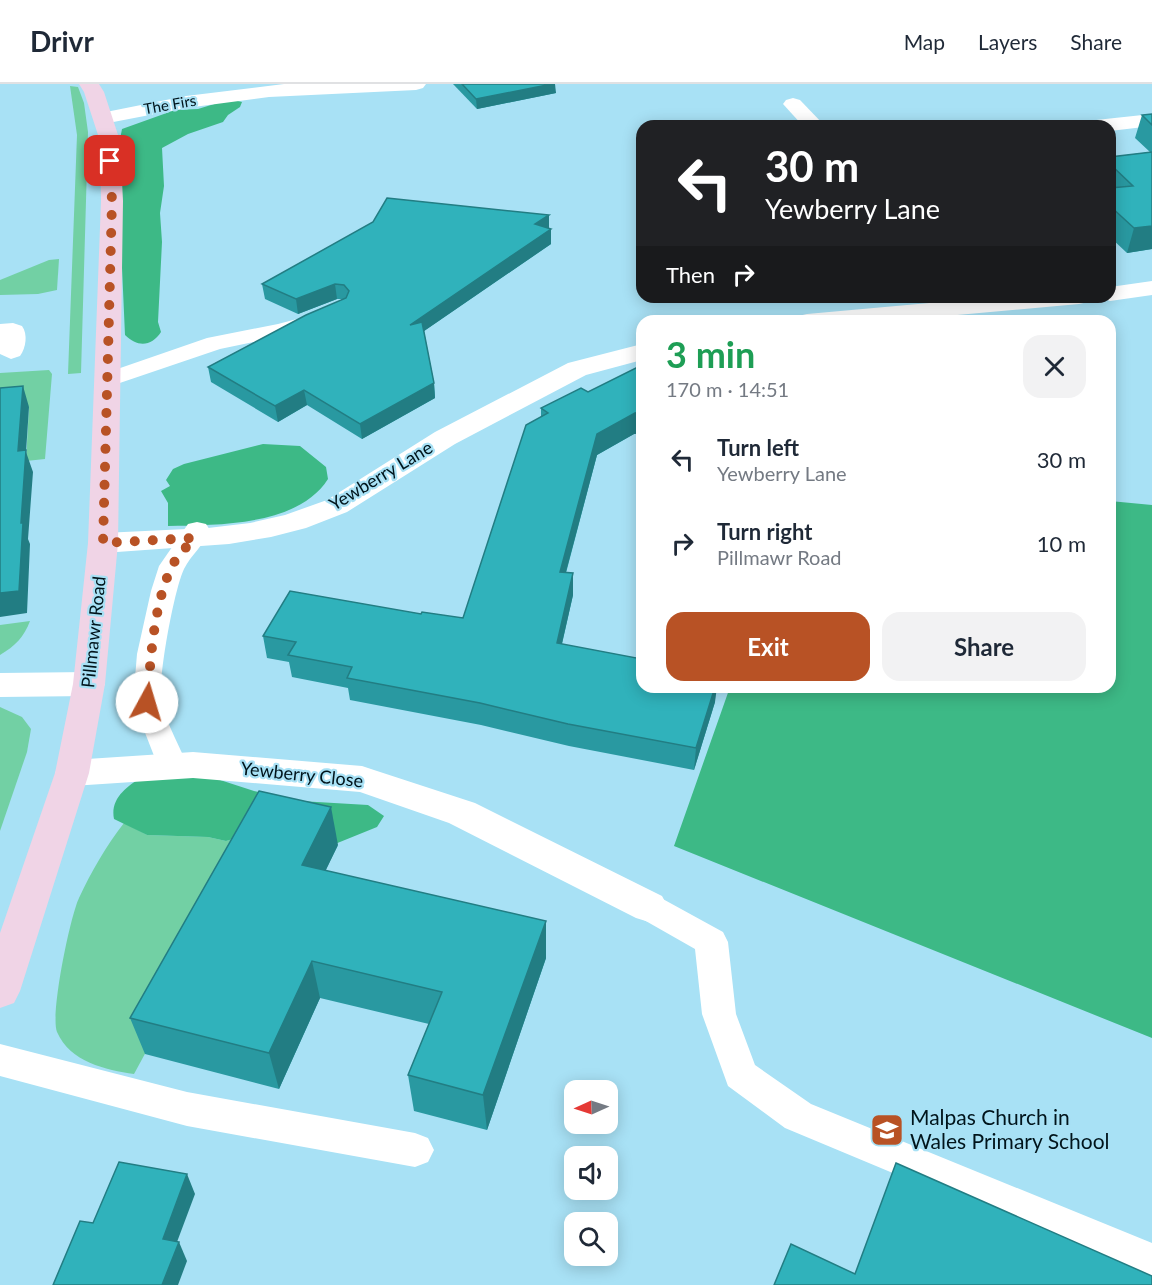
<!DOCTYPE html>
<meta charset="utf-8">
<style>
:root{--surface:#fff;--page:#f2f2f3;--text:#1f2937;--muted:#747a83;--line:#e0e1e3;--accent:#b85225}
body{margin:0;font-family:Lato,sans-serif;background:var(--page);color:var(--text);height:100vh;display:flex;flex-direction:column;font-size:22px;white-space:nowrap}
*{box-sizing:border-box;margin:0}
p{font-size:20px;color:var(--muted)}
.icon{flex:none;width:33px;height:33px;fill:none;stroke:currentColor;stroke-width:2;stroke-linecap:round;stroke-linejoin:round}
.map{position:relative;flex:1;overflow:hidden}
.side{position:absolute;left:636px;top:231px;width:480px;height:378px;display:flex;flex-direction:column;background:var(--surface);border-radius:18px;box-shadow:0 3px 15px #0003}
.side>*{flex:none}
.top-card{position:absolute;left:636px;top:36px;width:480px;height:183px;border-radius:18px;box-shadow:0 3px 15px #0003;background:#202124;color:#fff;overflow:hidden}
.needle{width:39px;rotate:267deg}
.controls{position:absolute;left:564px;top:996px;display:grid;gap:12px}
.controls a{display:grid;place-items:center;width:54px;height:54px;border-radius:12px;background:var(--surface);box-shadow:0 3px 15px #0003;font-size:30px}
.pin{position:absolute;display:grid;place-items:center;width:51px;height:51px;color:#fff;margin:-26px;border-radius:12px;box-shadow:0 3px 9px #0006}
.me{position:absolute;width:66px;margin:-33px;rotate:6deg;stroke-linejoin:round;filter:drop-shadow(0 0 4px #0008)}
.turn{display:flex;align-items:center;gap:21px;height:126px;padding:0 30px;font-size:27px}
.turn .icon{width:78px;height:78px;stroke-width:2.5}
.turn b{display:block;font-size:42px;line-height:51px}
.then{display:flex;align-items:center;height:57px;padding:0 30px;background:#0003;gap:12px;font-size:22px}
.round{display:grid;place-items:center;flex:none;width:63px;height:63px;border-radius:18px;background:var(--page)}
.head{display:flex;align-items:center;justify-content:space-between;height:102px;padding:0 30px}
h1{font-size:36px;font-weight:700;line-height:45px;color:#1e9e55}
.cta{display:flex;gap:12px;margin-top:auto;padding:12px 30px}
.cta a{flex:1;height:69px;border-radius:18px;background:var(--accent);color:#fff;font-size:24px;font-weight:700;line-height:69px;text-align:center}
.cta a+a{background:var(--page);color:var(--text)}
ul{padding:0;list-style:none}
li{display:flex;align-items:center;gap:18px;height:84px;padding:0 30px}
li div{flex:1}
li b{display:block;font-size:22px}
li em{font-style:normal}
header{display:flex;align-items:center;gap:36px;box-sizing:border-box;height:84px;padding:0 30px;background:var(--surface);border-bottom:2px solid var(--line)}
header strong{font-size:28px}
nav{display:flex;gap:33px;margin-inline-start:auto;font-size:21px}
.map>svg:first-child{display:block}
</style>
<header>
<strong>Drivr</strong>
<nav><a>Map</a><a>Layers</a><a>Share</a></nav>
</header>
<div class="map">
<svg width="1152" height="1201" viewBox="0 0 1152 1201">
<rect width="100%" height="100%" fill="#a8e1f5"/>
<g fill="#72d0a4">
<polygon points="70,2 78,3 84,19 88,48 81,289 68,290 77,51"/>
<polygon points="59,175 57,206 38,210 0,211 0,196 49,176"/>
<polygon points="49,286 52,290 45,375 26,377 29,323 13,308 0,304 0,289"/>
<path d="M 30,537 C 24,553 15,562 0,571 L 0,541 Z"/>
<polygon points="0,623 22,633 31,645 27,668 0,747"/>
<path d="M 124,739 L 147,751 L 208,753 L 226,757 L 267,745 L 134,990 C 106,986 70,978 57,948 C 50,931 70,833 79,814 C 91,788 106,762 124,739 Z"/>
</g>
<g fill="#3db986">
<path d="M 233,16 L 242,18 L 240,23 L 228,31 L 223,38 L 188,50 L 162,64 L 164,102 L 160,129 L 162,158 L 158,238 L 161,248 C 152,262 138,264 125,251 L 117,71 L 122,45 L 175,26 L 198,25 L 224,17 Z"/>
<path d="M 263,360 L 300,362 L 326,383 L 328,395 C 298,442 219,441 168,442 L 168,419 L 161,407 L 170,402 L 166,396 L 173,385 L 184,380 Z"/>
<polygon points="1110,417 1152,421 1152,954 674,762 730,603 1110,603"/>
<path d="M 142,693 L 214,694 L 254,707 L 300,717 L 368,721 L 384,732 L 377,743 L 335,760 L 267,745 L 226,757 L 208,753 L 147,751 L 114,735 C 110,715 126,703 142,693 Z"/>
</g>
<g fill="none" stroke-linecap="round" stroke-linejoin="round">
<g fill="#fff" fill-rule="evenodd">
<polygon points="312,231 320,232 323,237 320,242 282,252 220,265 108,303 100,301 97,296 100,291 207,254 278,240"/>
<path d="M 197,438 L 206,440 L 210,446 C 204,461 191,471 184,485 C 174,506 158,594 161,617 C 164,633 181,666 188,682 L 184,690 L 173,693 L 162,690 L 158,682 L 133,618 L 137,570 L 151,507 L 159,482 L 188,440 Z"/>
<polygon points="649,810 661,814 723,848 728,858 736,930 755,981 811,1020 1152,1159 1152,1197 785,1044 728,1002 702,930 695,865 637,832 633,823 637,814"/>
<polygon points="0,960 187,1008 415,1049 428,1054 434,1066 428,1078 415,1083 187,1042 0,992"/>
</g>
<g fill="#fff" fill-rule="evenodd">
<polygon points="284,0 426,0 423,4 416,6 269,13 186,24 103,40 96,38 93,34 96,30 186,12"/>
<polygon points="793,14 800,16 825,42 803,42 783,20 786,16"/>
<polygon points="1152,30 1152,42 1110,47 1110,42 1086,42 1089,38 1096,36"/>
<polygon points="1152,197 1152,211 1110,217 1100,213 1110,213 1110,203"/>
<polygon points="996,213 1091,213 1088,218 1079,220 891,237 795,237 798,232 807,230"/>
<path d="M 13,239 L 22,242 C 28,250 26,264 20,272 L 11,275 L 0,270 L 0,240 Z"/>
<polygon points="642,260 642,276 586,291 455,360 347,428 306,444 271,453 229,460 103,469 92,466 88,459 92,452 103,449 208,444 250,439 285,431 327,416 435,348 568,279"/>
<polygon points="89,588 101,592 105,600 101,608 89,612 0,613 0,589"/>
<polygon points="193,668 362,682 374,686 475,719 662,812 668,823 662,834 649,838 636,834 449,739 360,708 193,694 72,702 60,698 55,689 60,680 72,676"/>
</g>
<polygon fill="#f0d4e6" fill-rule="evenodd" points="79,0 99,0 104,8 120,57 123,117 118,459 105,600 89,689 20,907 14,919 0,924 0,849 55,689 73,600 88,459 101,117 100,57 84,8"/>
</g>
<g fill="#2999a1">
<polygon points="453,0 552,0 556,9 477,25"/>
<polygon points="1152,30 1152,165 1127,169 1110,153 1110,73 1150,68 1135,54 1142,31"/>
<polygon points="549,144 551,160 424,247 434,299 435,314 362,355 307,321 278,338 211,298 208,283 343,215 337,215 298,230 265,215 262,200"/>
<polygon points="642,281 642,349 634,350 597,371 566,489 573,489 573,511 562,560 715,618 694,686 569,662 481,641 350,616 348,604 292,593 289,578 267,574 263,552 421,530 463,534 541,333 541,324 588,308"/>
<polygon points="338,761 325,787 546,874 487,1046 414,1027 408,991 429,940 320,914 279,1005 145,970 130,934"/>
</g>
<g fill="#227d83">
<polygon points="552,0 555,0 556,9 477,25 476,15"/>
<polygon points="549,131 549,145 535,140"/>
<polygon points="1152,142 1152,165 1127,169 1134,144"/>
<polygon points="551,145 551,160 411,256 410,241"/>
<polygon points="335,200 337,215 298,230 296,215"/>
<polygon points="434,299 435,314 362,355 360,340"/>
<polygon points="23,302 29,323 26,368 33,388 28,455 30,460 27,529 0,533 0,509 21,439 18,367"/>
<polygon points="304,306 307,321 278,338 275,322"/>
<polygon points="642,328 642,349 634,350 597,371 560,510 560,488 597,350 635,329"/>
<polygon points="573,489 573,511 557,581 557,559"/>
<polygon points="715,603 717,603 715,618 694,686 696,664"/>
<polygon points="331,723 338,761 310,819 302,781"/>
<polygon points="546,837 546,874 487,1046 483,1011"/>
<polygon points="312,877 320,914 279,1005 269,969"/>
<polygon points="187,1090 195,1110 171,1174 163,1155"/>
<polygon points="179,1158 187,1177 178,1201 162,1201"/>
</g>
<g fill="#30b2bb" stroke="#227d83" stroke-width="1.5">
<polygon points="462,0 552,0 476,15"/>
<polygon points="1152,30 1152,41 1142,31"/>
<polygon points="1152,68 1152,142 1134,144 1110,122 1110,104 1133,102 1110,80 1110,73"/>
<polygon points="387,114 549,131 535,140 551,145 410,241 422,238 434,299 360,340 304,306 275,322 208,283 306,231 346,214 349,207 344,201 335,200 296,215 262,200 373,138"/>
<polygon points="642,281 642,328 635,329 597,350 560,488 573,489 557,559 642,575 642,603 715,603 696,664 568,640 480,619 347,594 352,583 288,571 296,558 263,552 290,507 421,530 422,528 463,534 526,341 548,329 541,324 581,304 588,308"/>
<polygon points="23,302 18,367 26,366 21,439 23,439 19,507 0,509 0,304"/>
<polygon points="259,707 331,723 302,781 546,837 483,1011 408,991 442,908 312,877 269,969 130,934"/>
<polygon points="119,1078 187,1090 163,1155 179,1158 162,1201 53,1201 80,1137 93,1139"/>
<polygon points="896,1079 1152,1192 1152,1201 774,1201 791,1160 855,1190"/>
</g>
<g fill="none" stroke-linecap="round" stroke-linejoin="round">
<path stroke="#b85225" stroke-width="10" stroke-dasharray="0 18" d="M 110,77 L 112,117 L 103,459 L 194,454 C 187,463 176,473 171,484 C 153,524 151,574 147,618"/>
</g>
<defs>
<g id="school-square" transform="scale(1.725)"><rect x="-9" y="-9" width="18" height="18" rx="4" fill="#b85225" stroke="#a8e1f5"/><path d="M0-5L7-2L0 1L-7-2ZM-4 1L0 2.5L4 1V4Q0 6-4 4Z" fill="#fff"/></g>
</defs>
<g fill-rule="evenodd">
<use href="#school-square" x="887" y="1046"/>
</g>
<g text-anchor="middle" stroke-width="4.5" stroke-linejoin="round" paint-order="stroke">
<g font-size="15" fill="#00141b" stroke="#a8e1f5">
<text transform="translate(170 21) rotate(-10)" y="5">The Firs</text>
</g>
<g font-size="18" fill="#00141b" stroke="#a8e1f5">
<text transform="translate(381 392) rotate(-31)" y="6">Yewberry Lane</text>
<text transform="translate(94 548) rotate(-84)" y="6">Pillmawr Road</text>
<text transform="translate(302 691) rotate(6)" y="6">Yewberry Close</text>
</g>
<g font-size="21" fill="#00141b" stroke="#a8e1f5" text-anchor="start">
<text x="910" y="1041">Malpas Church in<tspan x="910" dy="24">Wales Primary School</tspan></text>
</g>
</g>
</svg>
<div class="controls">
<a><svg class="needle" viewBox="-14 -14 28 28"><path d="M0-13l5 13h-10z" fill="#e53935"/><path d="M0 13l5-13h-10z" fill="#747a83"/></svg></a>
<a><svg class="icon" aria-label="sound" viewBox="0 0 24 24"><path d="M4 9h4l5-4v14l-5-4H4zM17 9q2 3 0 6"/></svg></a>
<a><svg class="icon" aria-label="search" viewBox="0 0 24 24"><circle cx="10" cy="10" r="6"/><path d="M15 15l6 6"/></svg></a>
</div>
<div class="pin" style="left:110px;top:77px;background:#d93025"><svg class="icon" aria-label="arrive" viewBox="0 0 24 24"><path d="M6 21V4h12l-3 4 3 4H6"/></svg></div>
<svg class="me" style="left:147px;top:618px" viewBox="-20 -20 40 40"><circle r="19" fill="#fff"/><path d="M0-13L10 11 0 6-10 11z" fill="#b85225"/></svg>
<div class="top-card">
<div class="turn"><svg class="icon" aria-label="left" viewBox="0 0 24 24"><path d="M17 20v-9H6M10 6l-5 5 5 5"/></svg><div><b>30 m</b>Yewberry Lane</div></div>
<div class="then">Then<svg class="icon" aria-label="right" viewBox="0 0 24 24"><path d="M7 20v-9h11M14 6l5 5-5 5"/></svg></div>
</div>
<section class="side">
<div class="head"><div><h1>3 min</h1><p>170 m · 14:51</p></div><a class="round"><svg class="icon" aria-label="close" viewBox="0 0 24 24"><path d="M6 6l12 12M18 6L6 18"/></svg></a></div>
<ul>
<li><svg class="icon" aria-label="left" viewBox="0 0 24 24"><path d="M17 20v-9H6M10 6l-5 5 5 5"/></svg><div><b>Turn left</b><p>Yewberry Lane</p></div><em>30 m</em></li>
<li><svg class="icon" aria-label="right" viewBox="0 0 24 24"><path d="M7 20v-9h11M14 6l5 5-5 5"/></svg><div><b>Turn right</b><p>Pillmawr Road</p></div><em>10 m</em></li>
</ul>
<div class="cta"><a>Exit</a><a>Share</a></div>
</section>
</div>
